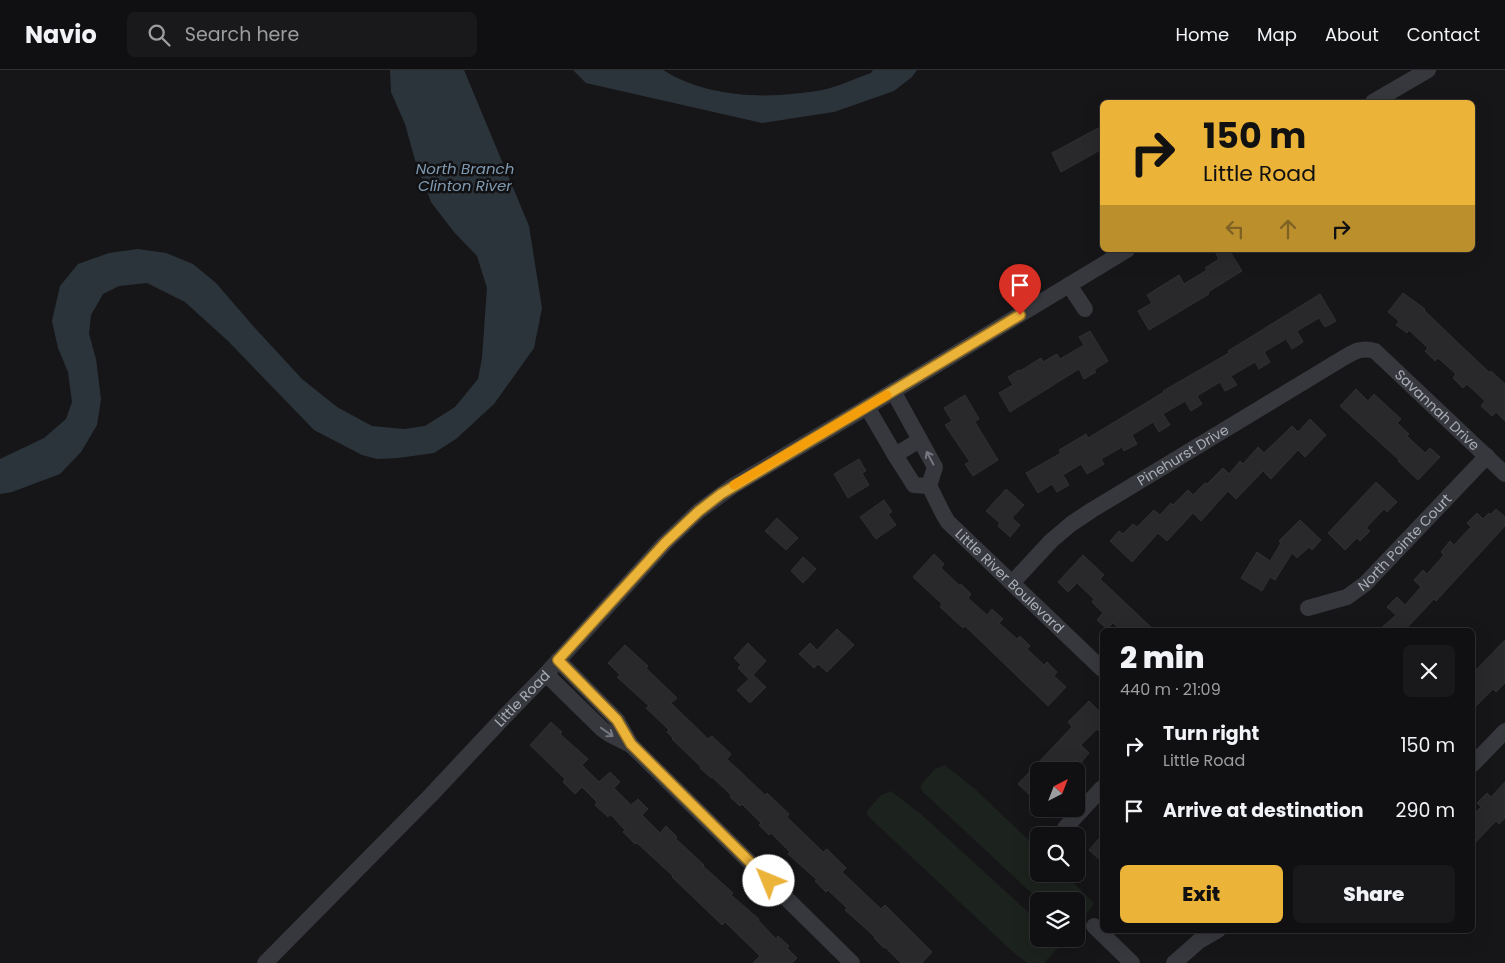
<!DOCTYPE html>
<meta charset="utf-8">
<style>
:root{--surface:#101012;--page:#19191b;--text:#f1f3f6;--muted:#9c9d9f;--line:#303032;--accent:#ecb339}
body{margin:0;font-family:Poppins,sans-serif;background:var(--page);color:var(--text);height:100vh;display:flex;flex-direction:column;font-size:19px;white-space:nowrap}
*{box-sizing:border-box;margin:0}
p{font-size:16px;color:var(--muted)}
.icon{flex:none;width:28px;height:28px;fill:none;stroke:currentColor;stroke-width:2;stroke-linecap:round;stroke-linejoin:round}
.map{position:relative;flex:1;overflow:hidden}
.details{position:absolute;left:1100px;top:558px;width:375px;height:305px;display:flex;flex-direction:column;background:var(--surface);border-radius:8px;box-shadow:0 5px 20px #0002,0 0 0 1px var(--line)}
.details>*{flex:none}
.hud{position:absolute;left:1100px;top:30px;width:375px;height:152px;border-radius:8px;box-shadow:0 5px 20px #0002,0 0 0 1px var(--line);background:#ecb339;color:#111;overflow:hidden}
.needle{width:32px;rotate:42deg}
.fabs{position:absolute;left:1030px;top:692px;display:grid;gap:10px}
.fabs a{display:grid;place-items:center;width:55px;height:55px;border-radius:8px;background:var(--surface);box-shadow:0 5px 20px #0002,0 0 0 1px var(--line);font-size:25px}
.pin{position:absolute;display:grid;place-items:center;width:42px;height:42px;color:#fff;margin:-51px -21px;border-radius:50% 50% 50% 0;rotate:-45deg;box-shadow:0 0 5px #0007}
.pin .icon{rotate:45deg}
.me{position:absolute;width:55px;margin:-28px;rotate:315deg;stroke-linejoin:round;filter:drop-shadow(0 0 4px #0008)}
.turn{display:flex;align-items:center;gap:18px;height:105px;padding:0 20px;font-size:22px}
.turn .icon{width:65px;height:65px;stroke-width:2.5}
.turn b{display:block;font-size:35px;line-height:42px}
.lanes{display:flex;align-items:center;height:48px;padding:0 20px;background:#0003;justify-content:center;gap:25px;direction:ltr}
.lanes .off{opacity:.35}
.round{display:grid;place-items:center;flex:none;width:52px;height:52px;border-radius:8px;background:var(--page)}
.summary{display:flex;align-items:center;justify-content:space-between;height:85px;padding:0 20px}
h1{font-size:30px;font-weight:800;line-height:38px}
.cta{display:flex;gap:10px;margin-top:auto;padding:10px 20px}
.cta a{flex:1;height:58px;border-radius:8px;background:var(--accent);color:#111;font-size:20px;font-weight:800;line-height:58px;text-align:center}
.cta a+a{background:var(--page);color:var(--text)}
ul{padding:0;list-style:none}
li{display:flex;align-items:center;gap:15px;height:65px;padding:0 20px}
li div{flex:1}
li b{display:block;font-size:19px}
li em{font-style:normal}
header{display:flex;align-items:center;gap:30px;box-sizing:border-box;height:70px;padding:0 25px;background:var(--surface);border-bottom:1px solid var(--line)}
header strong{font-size:24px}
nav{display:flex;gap:28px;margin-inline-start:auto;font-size:18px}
.search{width:350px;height:45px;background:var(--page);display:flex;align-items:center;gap:12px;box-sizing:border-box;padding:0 18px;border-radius:8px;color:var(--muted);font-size:19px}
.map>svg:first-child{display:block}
</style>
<header>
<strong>Navio</strong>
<div class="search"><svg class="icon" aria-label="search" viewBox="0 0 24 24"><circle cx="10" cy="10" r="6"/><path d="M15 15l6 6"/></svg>Search here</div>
<nav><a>Home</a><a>Map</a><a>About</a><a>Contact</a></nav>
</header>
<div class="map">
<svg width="1505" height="893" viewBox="0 0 1505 893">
<rect width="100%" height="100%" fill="#161618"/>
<g fill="#1c221d">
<polygon points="945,695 976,720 1039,780 1039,804 1064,804 1094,833 1088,842 1076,852 1076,831 1040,831 923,722 920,716 935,699"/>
<polygon points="891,721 922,745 1039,852 1039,869 1058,869 1061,875 1044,893 1027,893 1014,883 870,748 866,742 881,725"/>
</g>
<g fill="#2c343b">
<polygon points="390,0 464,0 529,156 542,238 534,278 494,334 456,369 434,383 398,388 377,389 362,385 314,360 228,271 185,232 147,213 119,216 103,224 91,245 89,264 96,289 101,329 97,355 81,382 60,404 12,422 0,424 0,389 44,368 66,349 72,332 68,302 58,278 52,251 60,216 78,194 109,183 138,179 166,183 193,194 216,213 254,257 302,309 337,337 372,356 404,359 425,356 455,337 478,309 482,288 487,218 477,186 454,162 431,132 415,90 405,54 391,22"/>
<path d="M 573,0 L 663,0 C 703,25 755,29 801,23 C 809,22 819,21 827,19 C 842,15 856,8 871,3 L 873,0 L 917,0 L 912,7 L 894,21 L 834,42 L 762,53 L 586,13 Z"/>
</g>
<g fill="#29292c" stroke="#303034">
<polygon points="1102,56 1102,79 1061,102 1052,83"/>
<polygon points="1214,180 1229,180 1242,201 1208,222 1209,224 1149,260 1138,241 1152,233 1147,225 1179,205 1184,214 1207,200 1205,198 1219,189"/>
<polygon points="1403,223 1425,239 1424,240 1455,270 1490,303 1491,301 1505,314 1505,351 1496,342 1492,346 1481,336 1485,331 1467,314 1463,318 1453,308 1456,304 1438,288 1435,291 1425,281 1428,278 1409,260 1407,263 1396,255 1399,251 1388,242"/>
<polygon points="1320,224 1336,251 1325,257 1319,248 1297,261 1303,272 1292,279 1286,269 1264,282 1270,292 1259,299 1255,292 1231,306 1237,315 1225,321 1220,312 1197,326 1202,334 1191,341 1185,331 1163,344 1170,355 1159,362 1153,352 1132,365 1137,374 1124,381 1122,377 1101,389 1104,394 1087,404 1081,394 1063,405 1069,415 1057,422 1052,414 1038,423 1026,403 1061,383 1059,380 1086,364 1088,368 1164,322 1163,321 1229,283 1228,281"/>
<polygon points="1090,261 1108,291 1094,300 1096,302 1084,309 1079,299 1010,342 999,323 1013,315 1008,307 1019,300 1020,301 1041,288 1043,292 1057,284 1060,289 1084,275 1079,267"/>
<polygon points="1356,319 1368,331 1374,324 1401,349 1397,353 1409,364 1407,366 1425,383 1430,378 1440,387 1418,410 1398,391 1399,390 1340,336"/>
<polygon points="965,325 979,349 975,352 998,390 973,406 965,394 970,392 945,355 952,351 944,338"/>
<polygon points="1310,349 1326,365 1305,387 1298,380 1271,409 1263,401 1236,429 1228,421 1201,451 1193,443 1167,471 1158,463 1132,492 1110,471 1119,461 1123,464 1133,454 1137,457 1154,440 1160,445 1171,433 1173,435 1188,420 1193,425 1205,413 1207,414 1223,398 1229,404 1240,391 1243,394 1258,377 1264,383 1292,356 1298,362"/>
<polygon points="859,389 866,401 862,403 869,415 848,428 834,404"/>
<polygon points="1376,412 1397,432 1387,442 1384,439 1366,458 1370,461 1360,471 1357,468 1345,480 1328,463"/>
<polygon points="1006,419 1024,435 1012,448 1020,455 1010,467 998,456 1000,453 986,441"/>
<polygon points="884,430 892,442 888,444 896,455 876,469 860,447"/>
<polygon points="1496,439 1505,447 1505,456 1436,531 1434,529 1405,560 1379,560 1396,545 1387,537 1397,527 1405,535 1421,517 1414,510 1423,500 1427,504 1444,485 1441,482 1450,471 1454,475 1471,457 1467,453 1477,443 1483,449 1489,443 1490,445"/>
<polygon points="777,448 798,468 786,480 765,461"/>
<polygon points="1300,450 1321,470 1312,480 1309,477 1297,488 1292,483 1275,510 1270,507 1262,521 1241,508 1257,482 1270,491 1281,473 1279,471"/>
<polygon points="934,484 944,494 941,498 960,516 961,514 971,524 968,528 987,545 992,539 1003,549 999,553 1017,569 1020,566 1030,576 1027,579 1044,595 1047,592 1057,602 1054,606 1066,617 1048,636 965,556 963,558 940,537 942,534 913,507"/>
<polygon points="1083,485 1104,505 1100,509 1154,560 1121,560 1113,553 1107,559 1097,550 1103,543 1092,532 1094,529 1077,513 1068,522 1058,512"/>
<polygon points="803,487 816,499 803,513 791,501"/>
<polygon points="837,559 854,575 827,602 818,594 814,598 799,584 810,573 817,580"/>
<polygon points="1505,570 1505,613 1496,622 1493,619 1472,640 1472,604"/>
<polygon points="748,573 766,591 753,605 766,617 750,633 737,620 749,609 738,598 741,595 734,588"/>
<polygon points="625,575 648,596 646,598 677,628 671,633 708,669 712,666 731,684 727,689 765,725 767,723 789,744 787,747 823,782 827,779 846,798 842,802 881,839 885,835 932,882 922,893 901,893 885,877 884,878 874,868 875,867 845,840 847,838 828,820 826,822 815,811 817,810 788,784 790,782 771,763 769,765 759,755 761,753 742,734 740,736 730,727 731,725 712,707 711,708 700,698 701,697 672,669 673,668 667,662 669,660 646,638 649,636 617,607 620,605 608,593"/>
<polygon points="1089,631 1102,644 1102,664 1097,659 1081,675 1089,683 1080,694 1076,690 1065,701 1039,701 1039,734 1018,714 1072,657 1068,652"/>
<polygon points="551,652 562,662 560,664 588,689 582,695 599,712 610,702 620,712 614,718 631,735 638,729 648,739 642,745 660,763 666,756 677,767 675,768 704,795 703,796 733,823 731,825 759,849 758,850 776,869 778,866 789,876 787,878 797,888 792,893 753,893 760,886 725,852 722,855 672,807 673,806 637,773 635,774 623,762 625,760 610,744 608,747 595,735 597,732 582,717 575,724 563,712 565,709 530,675"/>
<polygon points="1505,712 1505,748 1499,754 1496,751 1472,776 1472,746 1481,737 1477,733 1487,723 1491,727"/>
<polygon points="1102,765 1102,792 1089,780"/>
</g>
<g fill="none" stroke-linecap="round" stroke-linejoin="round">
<g stroke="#37383d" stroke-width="16">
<polyline points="1373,32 1428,0"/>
<polyline points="1069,215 1085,239"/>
<polyline points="867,337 895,385 914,415 929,416 935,397 893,321"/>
<polyline points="895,385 920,370"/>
<path id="s1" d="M 929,416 C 936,428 940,440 948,452 L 1102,599"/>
<path id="s2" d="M 1012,513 L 1051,471 L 1071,454 L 1092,440 L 1345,287 C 1355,281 1363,277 1375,281 L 1505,404"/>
<path id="s3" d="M 1308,538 L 1347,527 L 1365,514 L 1487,386"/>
<polyline points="546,604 602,659 609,664 631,675 617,650 558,590"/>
<polyline points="631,675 852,893"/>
<polyline points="1472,695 1505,661"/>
<polyline points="1065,758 1102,718"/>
<polyline points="1094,856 1132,893"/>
<path id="s4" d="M 265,893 L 431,725 L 506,645 L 546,604 L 665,473 L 699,441 L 733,416 L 867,337 L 1127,180"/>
<polyline points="1174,893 1199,871 1218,860"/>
</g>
</g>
<defs><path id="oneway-shaft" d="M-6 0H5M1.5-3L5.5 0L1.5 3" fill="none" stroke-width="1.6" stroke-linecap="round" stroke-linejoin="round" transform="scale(1.25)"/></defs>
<g stroke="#757880">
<use href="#oneway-shaft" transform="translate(930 388) rotate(-118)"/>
<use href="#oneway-shaft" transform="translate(607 662) rotate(35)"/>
</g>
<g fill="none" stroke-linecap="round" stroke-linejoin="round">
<g stroke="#997425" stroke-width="12">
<polyline id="route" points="769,811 631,674 617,650 558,590 665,473 699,441 721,424 1020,245"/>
</g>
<use href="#route" stroke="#ecb339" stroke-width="9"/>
<polyline stroke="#f59e0b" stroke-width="9" points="734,415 887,325"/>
</g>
<g text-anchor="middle" stroke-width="5" stroke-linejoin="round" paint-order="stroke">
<g font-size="14" fill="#a8adb7" stroke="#111113">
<text dy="5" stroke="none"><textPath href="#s2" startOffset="522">Savannah Drive</textPath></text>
<text dy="5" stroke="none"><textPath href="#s2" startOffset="215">Pinehurst Drive</textPath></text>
<text dy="5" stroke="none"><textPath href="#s3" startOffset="120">North Pointe Court</textPath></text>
<text dy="5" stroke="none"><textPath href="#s1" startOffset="126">Little River Boulevard</textPath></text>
<text dy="5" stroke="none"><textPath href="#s4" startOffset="369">Little Road</textPath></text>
</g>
<g font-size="15" font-style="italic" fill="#809ab1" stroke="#111113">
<text x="465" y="104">North Branch<tspan x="465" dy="17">Clinton River</tspan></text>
</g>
</g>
</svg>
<div class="fabs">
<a><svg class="needle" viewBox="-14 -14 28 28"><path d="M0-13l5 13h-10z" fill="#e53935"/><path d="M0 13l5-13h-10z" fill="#9c9d9f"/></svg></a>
<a><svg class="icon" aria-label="search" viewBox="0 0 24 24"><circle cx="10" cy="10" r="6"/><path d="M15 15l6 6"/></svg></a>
<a><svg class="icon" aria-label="layers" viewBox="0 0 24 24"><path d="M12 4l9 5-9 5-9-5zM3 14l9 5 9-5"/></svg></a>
</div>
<div class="pin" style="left:1020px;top:245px;background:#d93025"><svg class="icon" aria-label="arrive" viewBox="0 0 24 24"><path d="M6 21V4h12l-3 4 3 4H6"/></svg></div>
<svg class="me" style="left:769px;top:811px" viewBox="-20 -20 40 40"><circle r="19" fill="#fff"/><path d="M0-13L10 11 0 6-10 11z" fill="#ecb339"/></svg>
<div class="hud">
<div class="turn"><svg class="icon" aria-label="right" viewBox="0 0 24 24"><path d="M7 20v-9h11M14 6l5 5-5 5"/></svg><div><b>150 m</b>Little Road</div></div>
<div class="lanes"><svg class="icon off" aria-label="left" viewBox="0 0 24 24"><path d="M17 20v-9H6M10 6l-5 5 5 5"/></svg><svg class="icon off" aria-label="ahead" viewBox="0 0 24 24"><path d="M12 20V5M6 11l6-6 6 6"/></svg><svg class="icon" aria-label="right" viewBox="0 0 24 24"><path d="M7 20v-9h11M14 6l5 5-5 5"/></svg></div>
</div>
<section class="details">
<div class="summary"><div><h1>2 min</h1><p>440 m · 21:09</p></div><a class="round"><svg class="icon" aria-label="close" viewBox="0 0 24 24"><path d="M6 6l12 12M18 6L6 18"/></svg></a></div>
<ul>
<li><svg class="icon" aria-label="right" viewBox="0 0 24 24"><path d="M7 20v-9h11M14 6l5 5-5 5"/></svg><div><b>Turn right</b><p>Little Road</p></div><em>150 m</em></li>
<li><svg class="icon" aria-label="arrive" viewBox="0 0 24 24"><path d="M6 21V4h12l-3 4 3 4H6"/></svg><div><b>Arrive at destination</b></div><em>290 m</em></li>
</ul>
<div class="cta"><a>Exit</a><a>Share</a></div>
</section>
</div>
